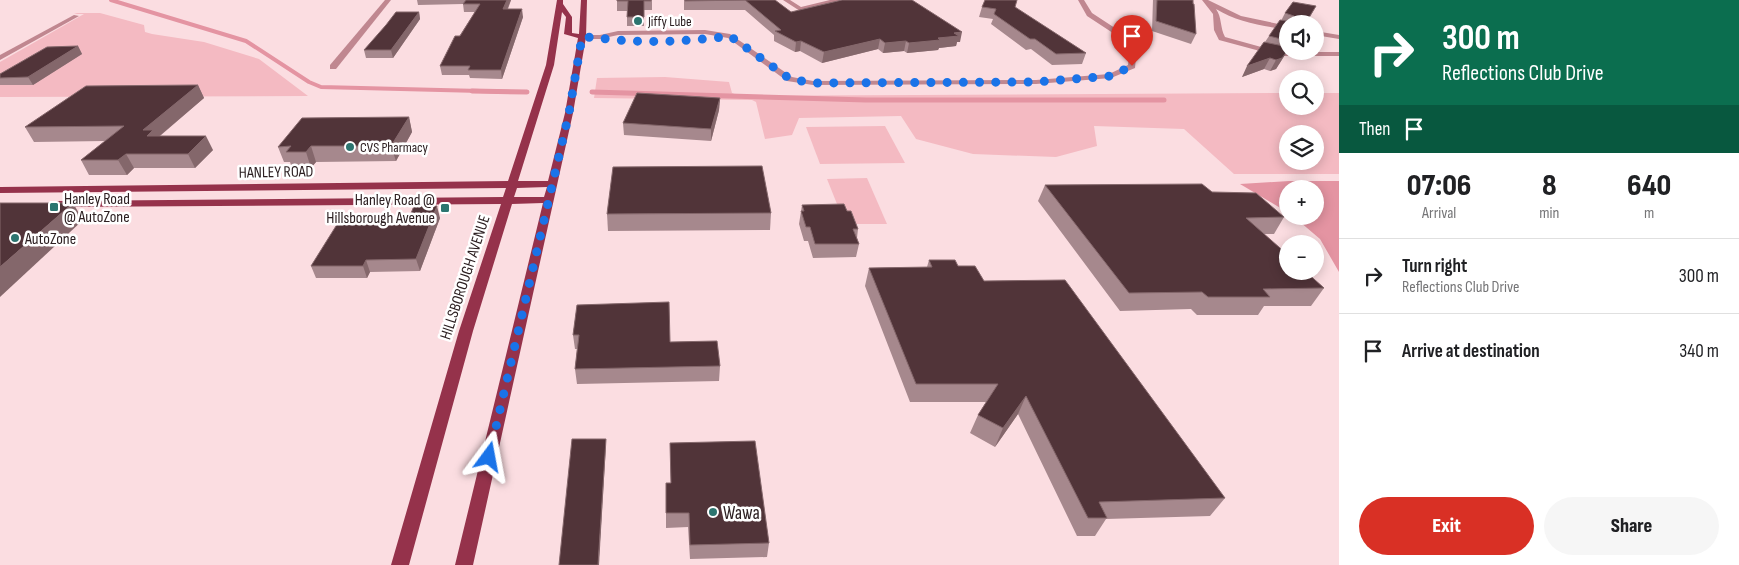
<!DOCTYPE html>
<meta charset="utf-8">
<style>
:root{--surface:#fff;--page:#f6f6f6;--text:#202124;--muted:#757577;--line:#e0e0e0;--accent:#d93025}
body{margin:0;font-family:"Sofia Sans Condensed",sans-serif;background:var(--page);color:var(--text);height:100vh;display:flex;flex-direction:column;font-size:19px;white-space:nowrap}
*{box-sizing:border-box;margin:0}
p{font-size:16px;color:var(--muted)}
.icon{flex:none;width:28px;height:28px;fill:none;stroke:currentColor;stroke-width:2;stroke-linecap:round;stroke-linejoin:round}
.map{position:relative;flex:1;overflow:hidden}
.panel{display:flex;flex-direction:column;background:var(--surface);width:400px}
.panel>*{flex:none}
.guide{background:#0b6e4f;color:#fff;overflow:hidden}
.buttons{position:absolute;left:1279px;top:15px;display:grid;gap:10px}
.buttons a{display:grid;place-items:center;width:45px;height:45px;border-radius:50%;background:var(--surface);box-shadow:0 2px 12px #0003;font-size:25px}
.pin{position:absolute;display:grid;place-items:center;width:42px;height:42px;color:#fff;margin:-51px -21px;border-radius:50% 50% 50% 0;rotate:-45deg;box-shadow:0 0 5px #0007}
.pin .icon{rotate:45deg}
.me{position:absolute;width:55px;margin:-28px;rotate:13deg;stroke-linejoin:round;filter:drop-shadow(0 0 4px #0008)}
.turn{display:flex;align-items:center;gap:18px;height:105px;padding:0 20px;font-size:22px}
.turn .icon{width:65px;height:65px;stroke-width:2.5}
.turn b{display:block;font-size:35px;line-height:42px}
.then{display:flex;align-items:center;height:48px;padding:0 20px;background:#0003;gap:10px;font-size:19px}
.eta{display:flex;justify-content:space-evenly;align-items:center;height:85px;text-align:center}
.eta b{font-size:30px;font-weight:800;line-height:35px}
.cta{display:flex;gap:10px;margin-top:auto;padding:10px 20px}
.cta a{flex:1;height:58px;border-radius:30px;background:var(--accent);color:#fff;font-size:20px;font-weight:800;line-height:58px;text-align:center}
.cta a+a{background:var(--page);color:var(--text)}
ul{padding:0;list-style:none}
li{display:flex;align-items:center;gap:15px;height:75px;padding:0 20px;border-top:1px solid var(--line)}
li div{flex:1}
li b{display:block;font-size:19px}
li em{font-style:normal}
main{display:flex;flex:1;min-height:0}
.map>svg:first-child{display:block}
</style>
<main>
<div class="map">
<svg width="1339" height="565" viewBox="0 0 1339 565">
<rect width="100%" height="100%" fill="#fbdde1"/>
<g fill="#f4bac2" fill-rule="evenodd">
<polygon points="77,13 100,13 144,25 145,32 152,34 204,42 259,59 308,96 0,97 0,62 84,14 74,14"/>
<path d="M 665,77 L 729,82 L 732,93 L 739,96 L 1287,93 L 1288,106 L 1315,106 L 1315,93 L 1339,93 L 1339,174 L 1234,174 L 1184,129 L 1094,126 L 1097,146 L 1056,157 L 973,154 L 916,139 L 901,116 L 799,118 L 792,135 L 765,139 L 756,102 L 752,100 L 594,98 L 597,78 ZM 1288,134 L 1315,134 L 1315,161 L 1288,161 Z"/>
<polygon points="885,126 905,163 820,164 806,127"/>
<polygon points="867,178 887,224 845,224 827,179"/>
</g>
<polygon fill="#e494a2" points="1289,181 1339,181 1339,272 1320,239 1293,216 1315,216 1315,189 1288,189 1287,212 1240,184"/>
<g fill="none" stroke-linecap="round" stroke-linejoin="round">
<polyline stroke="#e494a2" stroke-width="4" points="111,0 246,41 309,82 321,87 523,92"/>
<g stroke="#e494a2" stroke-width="5">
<polyline points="472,91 527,92"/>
<polyline points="592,92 866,100 1164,100"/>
</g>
<g fill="#c08790" fill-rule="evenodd">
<polygon points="385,0 391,0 336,69 330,69 330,65"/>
<polygon points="783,0 790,0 801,7 830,0 841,0 800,11"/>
<polygon points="1078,0 1084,0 1092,13 1121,32 1137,46 1135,68 1111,78 1036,84 813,85 787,81 728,38 705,34 618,35 600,39 582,39 578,37 582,35 600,35 618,31 705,30 730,34 792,77 813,81 1036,80 1109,74 1128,65 1130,49 1116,35 1087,16"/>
<path d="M 1202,0 L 1208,0 L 1241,16 L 1288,26 L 1288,30 C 1263,26 1237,22 1216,9 C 1222,17 1220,28 1225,37 L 1279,52 L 1339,52 L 1339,56 L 1279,56 L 1219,40 L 1214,30 L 1213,14 Z"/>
<polygon points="74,15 79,16 0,60 0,55"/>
<polygon points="1315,31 1339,35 1339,39 1315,35"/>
</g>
<path fill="#95324b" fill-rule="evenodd" d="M 557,0 L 563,0 L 563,4 L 572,17 L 572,33 L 579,34 L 581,0 L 587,0 L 586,37 L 573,113 L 473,565 L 455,565 L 543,203 L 512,204 L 473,331 L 409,565 L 391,565 L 459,331 L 501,204 L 56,207 L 51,204 L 56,201 L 503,197 L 506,188 L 0,193 L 0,187 L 508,181 L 546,65 ZM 562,12 L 566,17 L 564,34 L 578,38 L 565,113 L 548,181 L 518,181 L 554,65 ZM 547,187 L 544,197 L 514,197 L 517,188 Z"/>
</g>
<g fill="#a6888d">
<polygon points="417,0 511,0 508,9 523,17 502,79 470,78 469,75 442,75 440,66 475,12 464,12 463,4 418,5"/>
<polygon points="617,0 652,0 652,10 644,10 644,26 627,26 627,11 617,11"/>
<polygon points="684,0 775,0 791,12 960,42 957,42 956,46 939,48 938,50 907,53 904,51 883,53 878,49 822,63 800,51 795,52 774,41 774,35 745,10 684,10"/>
<polygon points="1153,0 1193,0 1196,34 1191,44 1152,31"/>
<polygon points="1316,6 1306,24 1288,24 1288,50 1276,69 1270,71 1264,69 1242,77 1265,42 1269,36 1281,21 1285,13"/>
<polygon points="982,7 1015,7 1086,53 1082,64 1052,65 1031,49 1026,50 991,24 993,19 979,17"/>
<polygon points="419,12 420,19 393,58 366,58 364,50"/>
<polygon points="78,46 82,54 33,85 0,85 0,74"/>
<polygon points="198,85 204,98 160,136 213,150 195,168 134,168 127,175 89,175 81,160 105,141 34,142 25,127"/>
<polygon points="720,98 719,110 711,141 624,135 623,123"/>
<polygon points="409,117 412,132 396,161 316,162 311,168 292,168 290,162 284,162 278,147"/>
<polygon points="1045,185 1212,192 1284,217 1274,234 1264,234 1324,288 1311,306 1264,306 1258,315 1197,315 1191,309 1120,311 1038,201"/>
<polygon points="802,205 847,211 858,229 857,238 859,244 856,257 813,258 808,241 804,241 799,224"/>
<polygon points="771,213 770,230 608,231 607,214"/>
<polygon points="440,218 420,271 370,272 367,278 316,278 311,266"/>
<polygon points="929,260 958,266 984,281 1225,498 1210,516 1106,519 1095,536 1077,536 1018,414 995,447 970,433 978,415 986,402 910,402 865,286 869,268 927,267"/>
<polygon points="577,305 670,342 720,366 719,381 577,384 575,369 577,349 575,349 573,335"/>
<polygon points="670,443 769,543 767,557 690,559 688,527 666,528 666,483 671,483"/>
</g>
<g fill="#84676b">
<polygon points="507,0 511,0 504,17 503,9"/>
<polygon points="522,9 523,17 502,79 501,70"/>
<polygon points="419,12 420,19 393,58 391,50"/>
<polygon points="962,32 960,42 957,42 956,46 939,48 938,50 907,53 909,43 938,38 954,33"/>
<polygon points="880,39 878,49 822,63 824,52"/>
<polygon points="801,41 800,51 795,52 796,42"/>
<polygon points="906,41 904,51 883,53 885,43"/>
<polygon points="78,46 82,54 33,85 28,77"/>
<polygon points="1288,50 1276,69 1270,71 1276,60"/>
<polygon points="1270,58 1264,69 1242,77 1247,66"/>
<polygon points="198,85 204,98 157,138 154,150 143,130"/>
<polygon points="720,98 719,110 711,141 711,129"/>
<polygon points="409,117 412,132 396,161 391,146"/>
<polygon points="206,136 213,150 195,168 188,154"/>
<polygon points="311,146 316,162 311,168 306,152"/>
<polygon points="126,154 134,168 127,175 118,160"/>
<polygon points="73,203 83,220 0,297 0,267"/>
<polygon points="437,206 440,218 420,271 416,259"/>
<polygon points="366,260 370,272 367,278 363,266"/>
<polygon points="1026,396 1018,414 995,447 1003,428"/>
<polygon points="606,439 606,444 599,565 598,565"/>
</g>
<g fill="#513439" stroke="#84676b">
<polygon points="466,0 507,0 503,9 522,9 501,70 468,70 470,66 440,66 455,36 460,36 480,4 463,4"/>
<polygon points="617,0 651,0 651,1 644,1 644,17 627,17 628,1 617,1"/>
<polygon points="685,0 775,0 791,12 842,0 912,0 962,32 954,33 959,36 938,38 940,40 909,43 906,41 885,43 880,39 824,52 801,41 796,42 775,31 781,30 745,0 685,1"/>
<polygon points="985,0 1017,0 1015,7 1086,53 1056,54 1035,39 1030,39 994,14 996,9 982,7"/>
<polygon points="1157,0 1193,0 1193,4 1194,4 1196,34 1156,21"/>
<polygon points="1293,2 1316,6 1305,24 1288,24 1288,40 1285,40 1269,36 1280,20 1294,22 1294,16 1285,13"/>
<polygon points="396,12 419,12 391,50 364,50 386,25"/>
<polygon points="1264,42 1288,47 1288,50 1282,58 1276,60 1270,58 1247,66"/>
<polygon points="78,46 28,77 0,78 0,74 47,47"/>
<polygon points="198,85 143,130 153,130 147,136 206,136 188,154 126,154 118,160 81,160 124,126 25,127 86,86"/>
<polygon points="637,93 720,98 711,129 623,123"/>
<polygon points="409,117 391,146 311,146 306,152 286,152 291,146 278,147 302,118"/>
<polygon points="762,166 771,213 607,214 613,167"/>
<polygon points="1202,184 1212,192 1256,193 1284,217 1246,218 1288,255 1288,271 1305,271 1324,288 1263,289 1270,297 1208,297 1202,292 1129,293 1045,185"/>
<polygon points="0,203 73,203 0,267"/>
<polygon points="844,204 847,211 851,211 858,229 853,229 859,244 815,244 810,227 806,227 801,211 804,211 802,205"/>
<polygon points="414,206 437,206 416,259 366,260 363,266 311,266 341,218 409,218"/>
<polygon points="929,260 955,260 958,266 975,266 984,281 1065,280 1225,498 1099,502 1107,518 1088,518 1026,396 1003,428 978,415 998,384 916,384 869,268 932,267"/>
<polygon points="669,302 670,342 717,341 720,366 575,369 579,335 573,335 577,305"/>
<polygon points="572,439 606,439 598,565 559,565"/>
<polygon points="755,441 769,543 690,545 689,513 666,513 666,483 671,483 670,443"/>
</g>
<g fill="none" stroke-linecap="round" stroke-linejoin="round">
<path stroke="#1a73e8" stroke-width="9" stroke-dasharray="0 16.2" d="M 489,457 L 569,113 L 582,37 C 594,37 605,39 617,40 C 654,43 693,41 730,36 L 790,79 L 813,83 L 1036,82 L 1111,76 L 1132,66"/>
</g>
<g fill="#2c7570" stroke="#fff" stroke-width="2">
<circle cx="638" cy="21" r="5"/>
<circle cx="350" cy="147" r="5"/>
<rect x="49" y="202" width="10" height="10" rx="2.5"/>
<rect x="440" y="203" width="10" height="10" rx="2.5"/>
<circle cx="15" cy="238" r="5"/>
<circle cx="713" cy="512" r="5"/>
</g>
<g text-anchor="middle" stroke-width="5" stroke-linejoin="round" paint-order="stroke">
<g font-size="14" fill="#2d2022" stroke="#fff" text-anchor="start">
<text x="648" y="26">Jiffy Lube</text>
<text x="360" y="152">CVS Pharmacy</text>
</g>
<g font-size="16" fill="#2d2022" stroke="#fff">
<text transform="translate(276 171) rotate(-1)" y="6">HANLEY ROAD</text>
<text transform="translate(464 277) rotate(-72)" y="6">HILLSBOROUGH AVENUE</text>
</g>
<g font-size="16" fill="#2d2022" stroke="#fff" text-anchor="start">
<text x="64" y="204">Hanley Road<tspan x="64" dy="18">@ AutoZone</tspan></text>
<text x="435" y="205" text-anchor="end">Hanley Road @<tspan x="435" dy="18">Hillsborough Avenue</tspan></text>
<text x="25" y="244">AutoZone</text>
</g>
<g font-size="19" fill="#2d2022" stroke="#fff" text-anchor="start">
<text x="723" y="519">Wawa</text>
</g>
</g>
</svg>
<div class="buttons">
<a><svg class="icon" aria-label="sound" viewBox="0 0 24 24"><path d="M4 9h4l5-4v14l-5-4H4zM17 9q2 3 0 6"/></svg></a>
<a><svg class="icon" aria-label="search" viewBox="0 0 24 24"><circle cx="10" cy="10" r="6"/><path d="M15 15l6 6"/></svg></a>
<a><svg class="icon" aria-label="layers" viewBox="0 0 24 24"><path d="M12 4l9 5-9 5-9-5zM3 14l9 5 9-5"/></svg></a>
<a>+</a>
<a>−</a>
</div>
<div class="pin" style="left:1132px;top:66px;background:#d93025"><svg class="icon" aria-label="arrive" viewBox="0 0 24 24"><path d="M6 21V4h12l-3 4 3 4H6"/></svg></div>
<svg class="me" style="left:489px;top:457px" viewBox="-20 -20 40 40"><path d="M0-17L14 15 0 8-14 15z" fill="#1a73e8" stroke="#fff" stroke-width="4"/></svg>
</div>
<section class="panel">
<div class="guide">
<div class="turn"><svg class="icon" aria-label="right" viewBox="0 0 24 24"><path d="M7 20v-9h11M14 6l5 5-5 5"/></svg><div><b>300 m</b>Reflections Club Drive</div></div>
<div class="then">Then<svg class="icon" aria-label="arrive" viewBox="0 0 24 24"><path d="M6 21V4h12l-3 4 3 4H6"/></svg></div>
</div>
<div class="eta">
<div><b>07:06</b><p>Arrival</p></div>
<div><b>8</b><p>min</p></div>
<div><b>640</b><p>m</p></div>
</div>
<ul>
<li><svg class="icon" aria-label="right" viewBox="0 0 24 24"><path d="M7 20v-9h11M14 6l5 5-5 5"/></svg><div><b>Turn right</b><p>Reflections Club Drive</p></div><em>300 m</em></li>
<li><svg class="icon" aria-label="arrive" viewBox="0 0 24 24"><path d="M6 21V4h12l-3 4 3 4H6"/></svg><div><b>Arrive at destination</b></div><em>340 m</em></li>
</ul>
<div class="cta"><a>Exit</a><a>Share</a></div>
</section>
</main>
